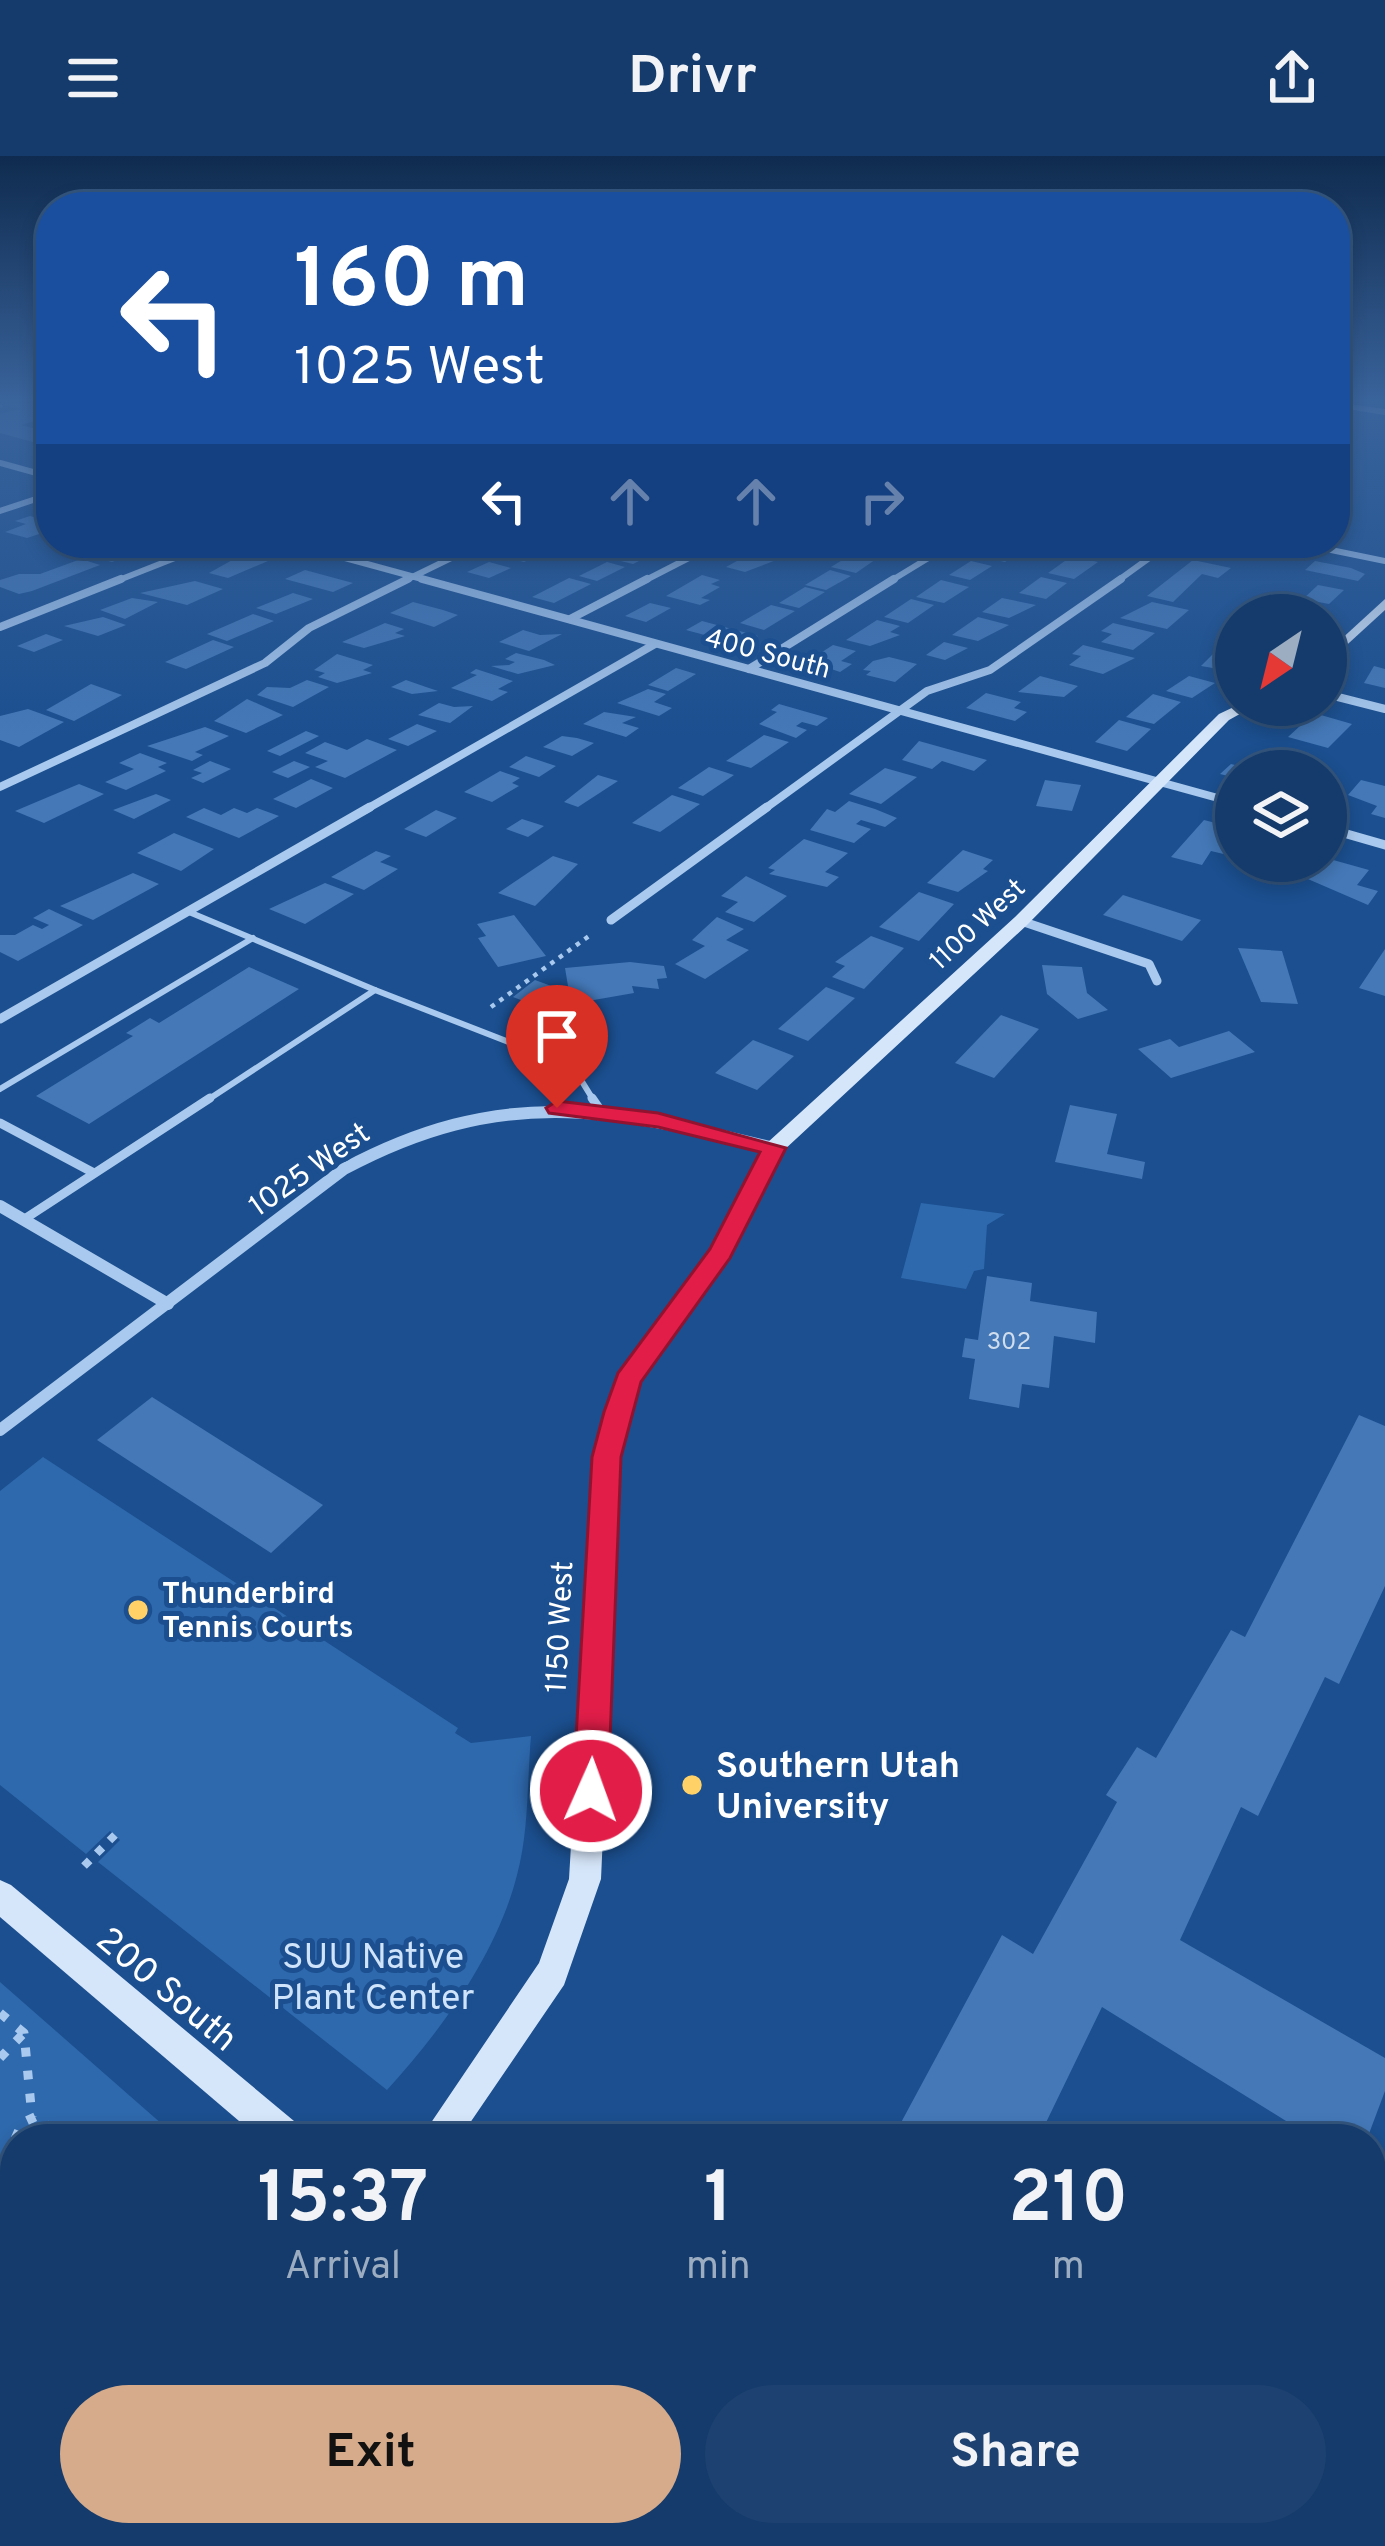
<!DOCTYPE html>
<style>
:root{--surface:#143b6b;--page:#1d4271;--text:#f1f3f6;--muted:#9dadc1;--line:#33557e;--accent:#d6ab8b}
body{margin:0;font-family:Overpass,sans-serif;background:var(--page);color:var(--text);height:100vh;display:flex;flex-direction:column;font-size:45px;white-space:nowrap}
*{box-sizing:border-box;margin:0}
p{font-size:39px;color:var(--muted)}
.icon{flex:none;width:66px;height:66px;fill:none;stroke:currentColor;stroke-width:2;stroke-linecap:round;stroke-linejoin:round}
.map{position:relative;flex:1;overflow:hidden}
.sheet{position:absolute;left:0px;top:1968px;width:1386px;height:423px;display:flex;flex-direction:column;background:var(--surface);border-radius:48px 48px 0 0;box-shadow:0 6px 18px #0003,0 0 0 3px var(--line)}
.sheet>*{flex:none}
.hud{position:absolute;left:36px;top:36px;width:1314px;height:366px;border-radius:48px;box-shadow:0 6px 18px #0003,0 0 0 3px var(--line);background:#1a4fa0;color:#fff;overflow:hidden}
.needle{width:78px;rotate:215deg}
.buttons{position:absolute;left:1215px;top:438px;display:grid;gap:24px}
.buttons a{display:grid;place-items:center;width:132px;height:132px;border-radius:50%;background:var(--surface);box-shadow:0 6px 18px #0003,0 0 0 3px var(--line);font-size:60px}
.pin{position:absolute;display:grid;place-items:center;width:102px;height:102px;color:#fff;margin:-123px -51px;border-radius:50% 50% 50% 0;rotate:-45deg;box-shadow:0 0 12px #0007}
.pin .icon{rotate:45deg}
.me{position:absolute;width:132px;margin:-66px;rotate:2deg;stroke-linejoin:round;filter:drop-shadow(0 0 9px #0008)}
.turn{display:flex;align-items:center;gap:42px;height:252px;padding:0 60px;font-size:54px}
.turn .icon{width:156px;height:156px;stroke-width:2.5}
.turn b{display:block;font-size:84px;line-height:102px}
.lanes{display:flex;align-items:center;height:114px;padding:0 60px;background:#0003;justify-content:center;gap:60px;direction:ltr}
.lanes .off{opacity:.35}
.eta{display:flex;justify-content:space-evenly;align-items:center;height:204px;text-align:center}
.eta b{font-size:72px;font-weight:700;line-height:84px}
.primary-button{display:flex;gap:24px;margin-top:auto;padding:24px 60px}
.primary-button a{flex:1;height:138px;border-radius:72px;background:var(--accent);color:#111;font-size:48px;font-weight:700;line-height:138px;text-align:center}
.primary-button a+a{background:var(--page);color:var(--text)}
header{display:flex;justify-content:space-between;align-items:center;height:156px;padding:0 60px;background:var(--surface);font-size:54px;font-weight:700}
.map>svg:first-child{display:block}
</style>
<header><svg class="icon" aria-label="menu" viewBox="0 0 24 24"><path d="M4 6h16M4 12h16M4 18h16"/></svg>Drivr<svg class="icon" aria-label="share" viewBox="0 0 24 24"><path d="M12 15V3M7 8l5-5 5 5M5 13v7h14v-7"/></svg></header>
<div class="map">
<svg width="1385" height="2390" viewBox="0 0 1385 2390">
<rect width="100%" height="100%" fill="#1b4f8f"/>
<g fill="#2e69ad">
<polygon points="921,1047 1005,1058 987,1069 984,1113 974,1115 966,1133 901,1122"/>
<path d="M 43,1301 L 458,1572 L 455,1577 L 471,1587 L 531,1580 C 527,1626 529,1675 517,1719 C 497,1798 441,1875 387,1934 L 98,1706 L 120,1684 L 110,1675 L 86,1698 L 0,1629 L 0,1335 Z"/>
<polygon points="0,1826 179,1983 15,1983 15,2203 0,2221"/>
<polygon points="558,2376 650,2376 666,2390 573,2390"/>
</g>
<g fill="#4478b7">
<polygon points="51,246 51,260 21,269 51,277 51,291 0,277 0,258 19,253 2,248"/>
<polygon points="30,360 51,366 51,374 27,382 5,376 26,368 15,365"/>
<polygon points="534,387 554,392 524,406 505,401"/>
<polygon points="1092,387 1123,387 1099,404 1076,398"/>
<polygon points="1210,387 1228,387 1274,396 1264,405 1204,393"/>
<polygon points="126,388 145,394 112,406 87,399 106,389"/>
<polygon points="1005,388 1025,393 1005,406 979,400"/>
<polygon points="628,389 657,396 633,408 604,401"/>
<polygon points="757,394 784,401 745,416 726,411"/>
<polygon points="857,395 879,401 856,417 831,411"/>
<polygon points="243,398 268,405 228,422 209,417"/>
<polygon points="1072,400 1098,406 1074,423 1048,417"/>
<polygon points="81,403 100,409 32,435 19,438 0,431 0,424 19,418 40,418"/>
<polygon points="1193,404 1231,412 1218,422 1202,418 1173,446 1147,440"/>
<polygon points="971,405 992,410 970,424 949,419"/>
<polygon points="1315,405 1351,412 1365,418 1358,425 1305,414"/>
<polygon points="489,406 511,412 489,422 467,416"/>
<polygon points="607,406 625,411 597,425 579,420"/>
<polygon points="305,414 353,427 333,436 285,423"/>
<polygon points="830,414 851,420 826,434 805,429"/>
<polygon points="702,419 720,424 711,428 720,431 701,442 710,444 700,449 666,440"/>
<polygon points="1041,421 1067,427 1046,443 1019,437"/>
<polygon points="569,422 591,428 554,447 532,441"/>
<polygon points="941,424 969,431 944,447 916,441"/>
<polygon points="195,425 223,433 187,449 140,437"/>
<polygon points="1318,429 1344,434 1329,448 1303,443"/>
<polygon points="805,431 825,436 799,452 779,447"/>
<polygon points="293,437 313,443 276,458 256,452"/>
<polygon points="132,442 158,446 125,463 100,454"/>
<polygon points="1002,442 1036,449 1009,462 982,456"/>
<polygon points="911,443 934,449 908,467 884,461"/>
<polygon points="1287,445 1323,453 1317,459 1272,459"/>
<polygon points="413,446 443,454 458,459 434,471 390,457"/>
<polygon points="1152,446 1189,454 1167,473 1120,462"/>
<polygon points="650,447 671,452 646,466 625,460"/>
<polygon points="771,449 795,455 764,474 740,467"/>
<polygon points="253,458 274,465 227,485 207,478"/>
<polygon points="103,461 126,469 98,480 64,470"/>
<polygon points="978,461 1009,469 978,485 952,479"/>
<polygon points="877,464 900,470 890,476 900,479 870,490 846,484"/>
<polygon points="702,465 758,480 742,489 686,474"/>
<polygon points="385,467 404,473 395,477 405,480 364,492 342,486"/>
<polygon points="1113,467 1155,477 1133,494 1101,486 1112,478 1101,475"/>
<polygon points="523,474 540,479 562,478 529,495 499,486"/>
<polygon points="46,478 63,484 34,496 17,490"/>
<polygon points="213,484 234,491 186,513 165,506"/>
<polygon points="944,486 968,492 945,504 926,499"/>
<polygon points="833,489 856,495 841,505 852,508 840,516 808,505"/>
<polygon points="1083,489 1135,502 1103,518 1069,509 1081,500 1072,498"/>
<polygon points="1222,489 1236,493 1236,516 1201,510"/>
<polygon points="516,497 544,504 555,509 518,518 491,510 509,509 515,506 505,503"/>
<polygon points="337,498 373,509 363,514 372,517 337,527 318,521 325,517 314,514"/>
<polygon points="889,501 917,508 895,526 866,519 871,515 863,514 873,505"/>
<polygon points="1374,510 1385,513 1385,532 1364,527"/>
<polygon points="676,512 696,518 668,535 648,529"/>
<polygon points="476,513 513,525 498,533 508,536 492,545 451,532 477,519 470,517"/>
<polygon points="1040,520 1078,530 1064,541 1018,536"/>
<polygon points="1189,520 1215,527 1192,542 1166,535"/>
<polygon points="307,524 329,531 293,551 257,539 267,531 290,532"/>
<polygon points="406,524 426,531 438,535 412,538 391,531"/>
<polygon points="91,528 122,539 74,565 46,554"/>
<polygon points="648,533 666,538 654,546 672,552 659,560 617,547"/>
<polygon points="986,537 1021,546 1014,552 1027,556 1015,565 966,552"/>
<polygon points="1153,538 1181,546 1154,568 1126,561"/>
<polygon points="247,543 283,559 246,577 214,565"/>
<polygon points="439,547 454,551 473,550 450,567 418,559"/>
<polygon points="779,548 828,562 817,570 802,566 796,570 807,574 796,582 759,568 777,556 771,554"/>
<polygon points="28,553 64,566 19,591 0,584 0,560"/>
<polygon points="604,556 636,561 622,567 639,572 626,581 583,568"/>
<polygon points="1314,557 1352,568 1328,592 1288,581"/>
<polygon points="1119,564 1151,573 1127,595 1095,586"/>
<polygon points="417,568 437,575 408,590 388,583"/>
<polygon points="205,571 229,580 195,596 203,599 192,605 147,590"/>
<polygon points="306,575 319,580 280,600 267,595"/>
<polygon points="764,579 789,586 751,612 726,605"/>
<polygon points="562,580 577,582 594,587 572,600 543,591"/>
<polygon points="367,583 397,594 345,622 315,611 328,605 305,597 325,586 347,594"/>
<polygon points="919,585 987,604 974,615 942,605 932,613 902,604"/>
<polygon points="140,597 167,607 158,611 166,615 126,634 105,626 134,613 119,607"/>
<polygon points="526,600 556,610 539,621 509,611"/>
<polygon points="210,605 231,613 203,627 191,622 202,617 193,614"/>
<polygon points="294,605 310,611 288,622 272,616"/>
<polygon points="1250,605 1281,614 1281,615 1236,615 1236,622 1220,618 1231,608 1243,611"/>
<polygon points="709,611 734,619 703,640 678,632"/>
<polygon points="885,612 917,621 881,648 849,638"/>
<polygon points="500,615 520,622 512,627 519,630 492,646 464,636"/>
<polygon points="598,619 618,625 578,651 564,646"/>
<polygon points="311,623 333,632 296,652 273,643"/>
<polygon points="1045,624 1081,629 1072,655 1036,650"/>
<polygon points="1361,624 1385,630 1385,662 1371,658 1377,650 1348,639"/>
<polygon points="79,628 104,638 44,667 15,655"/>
<polygon points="156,638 171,644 134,663 113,654"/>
<polygon points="672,639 700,648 660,676 632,667"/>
<polygon points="849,645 875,653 897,662 885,671 861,664 856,668 871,673 854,687 810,674 827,653 835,656"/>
<polygon points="204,652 221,659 234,652 247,657 257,652 279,660 239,682 186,661"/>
<polygon points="436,654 457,662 426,681 404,673"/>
<polygon points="522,663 544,670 528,681 506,673"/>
<polygon points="1204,664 1235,672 1228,680 1236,682 1236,701 1211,695 1202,709 1171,701"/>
<polygon points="174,677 214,693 181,715 137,697"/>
<polygon points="804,683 848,697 825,716 839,721 827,731 769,718 775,714 768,712"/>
<polygon points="963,694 993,704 983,713 988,715 958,736 927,727"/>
<polygon points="376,695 391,700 380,706 398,713 364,734 331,721"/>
<polygon points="553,700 578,708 535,750 498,737"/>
<polygon points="1326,702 1369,714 1357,729 1378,735 1368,749 1287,714 1294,705"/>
<polygon points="133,717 159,728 93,764 60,750"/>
<polygon points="746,720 787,740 754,766 725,756 738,746 721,740"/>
<polygon points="325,727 354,738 305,768 269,753"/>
<polygon points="919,736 954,748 919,785 879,771"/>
<polygon points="1123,739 1201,764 1182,785 1103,759"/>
<polygon points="49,753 83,769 18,805 0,796 0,779 15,779 33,769 42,773 49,769 33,762"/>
<polygon points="514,759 546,800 498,811 478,782 486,780 477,768"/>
<polygon points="717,761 744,773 726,784 749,794 705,823 675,808 705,790 692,784"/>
<polygon points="871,780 904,792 864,833 832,821 845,810 835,806"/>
<polygon points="1238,792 1282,795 1298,848 1261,846"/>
<polygon points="1385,793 1385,840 1359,832"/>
<polygon points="630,806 664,810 667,822 657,823 659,833 632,830 634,837 571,848 565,812"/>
<polygon points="1042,809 1082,811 1087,837 1108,854 1078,863 1047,838"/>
<polygon points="249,811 299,833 89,968 36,940 133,880 126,877 150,862 159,867"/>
<polygon points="535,824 554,831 531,848 513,841"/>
<polygon points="826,831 855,842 808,885 778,873"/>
<polygon points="1001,859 1039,873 994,922 955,907"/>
<polygon points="1229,875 1255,896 1171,922 1138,893 1170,883 1179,891"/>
<polygon points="753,884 794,900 757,934 715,917"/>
<polygon points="1070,949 1117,958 1107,998 1145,1006 1142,1023 1055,1006"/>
<polygon points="987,1120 1032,1127 1030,1145 1097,1156 1095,1187 1054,1180 1049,1232 1022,1228 1019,1252 969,1243 975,1203 962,1201 965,1182 978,1184"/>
<polygon points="152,1241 323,1349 271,1397 97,1284"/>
<polygon points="1359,1259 1385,1270 1385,1430 1339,1528 1325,1521 1258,1660 1241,1651 1180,1784 1385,1902 1385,1935 1367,1983 1315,1983 1102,1851 1038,1983 910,1983 897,1974 1002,1779 1033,1798 1117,1646 1106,1639 1137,1591 1156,1602 1231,1474 1245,1481"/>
</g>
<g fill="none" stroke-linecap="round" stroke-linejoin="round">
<polyline stroke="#a9c9ee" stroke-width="3" stroke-dasharray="3 4.5" stroke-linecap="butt" points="0,251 5,246"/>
<polyline stroke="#a9c9ee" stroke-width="4.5" stroke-dasharray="4.5 6" stroke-linecap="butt" points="491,851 589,780"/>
<polyline stroke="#a9c9ee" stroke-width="8" stroke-dasharray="8 10" stroke-linecap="butt" points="84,1710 115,1679"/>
<g stroke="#a9c9ee" stroke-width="9" stroke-dasharray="9 14" stroke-linecap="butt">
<polyline points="0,1857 24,1877 32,1961"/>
<polyline points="0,1902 23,1878"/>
<polyline points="47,1977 132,1977"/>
<polyline points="15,1983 22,1967 37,1960 47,1969 44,1983"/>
<polyline points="0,2050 15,2064"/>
<polyline points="0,2090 15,2088"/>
<polyline points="0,2130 15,2112"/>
</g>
<g stroke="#a9c9ee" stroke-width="6">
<polyline points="189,756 375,834 206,945"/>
<polyline points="375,834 573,911 594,945"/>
<polyline points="0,933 253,782"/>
</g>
<g stroke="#a9c9ee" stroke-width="9">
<polyline points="592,942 601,955"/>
<polyline points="0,967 94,1017"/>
<polyline points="23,1064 210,942"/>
</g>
<polyline stroke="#a9c9ee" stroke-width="14" points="0,2318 15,2300"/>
<g stroke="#a9c9ee" stroke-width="6">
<polyline points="0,307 51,321"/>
<polyline points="0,355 51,338"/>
<polyline points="290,387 433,426"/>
<polyline points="1297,387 1385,405"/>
<polyline points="114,426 213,387"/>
<polyline points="402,426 482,387"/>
<polyline points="642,426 718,387"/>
<polyline points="889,426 953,387"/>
<polyline points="1116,426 1170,387"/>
</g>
<g stroke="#a9c9ee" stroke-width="8">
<polyline points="422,423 1236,647"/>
<polyline points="570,463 647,423"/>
<polyline points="0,471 121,423"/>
<polyline points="749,513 894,423"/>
<polyline points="1326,538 1385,553"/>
<polyline points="0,631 265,507 309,472 408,423"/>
<polyline points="365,654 655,488"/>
<polyline points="763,654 927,535 990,514 1121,423"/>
</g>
<g stroke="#a9c9ee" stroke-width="9">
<polyline points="1326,672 1385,689"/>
<polyline points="611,764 767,651"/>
<polyline points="1021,765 1149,808 1157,825"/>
<polyline points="0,863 370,651"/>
</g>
<g stroke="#a9c9ee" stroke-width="12">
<polyline points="0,1050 168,1148"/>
<path d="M 0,1274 L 344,1013 C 502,929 608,952 774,992"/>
</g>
<polyline stroke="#a9c9ee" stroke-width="18" points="748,2376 765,2390"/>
<g fill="#d6e6fa" fill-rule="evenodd">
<polygon points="1335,246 1385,253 1385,259 1335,251"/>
<polygon points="1385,443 1385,454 1326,508 1326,497"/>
<polygon points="1238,549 1256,549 1229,564 1027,769 783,995 729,1101 640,1226 620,1301 601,1723 564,1829 459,1983 420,1983 539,1807 569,1723 594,1301 616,1224 711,1093 767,987 1015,761 1219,558"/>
<polygon points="0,1724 11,1729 300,1970 305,1983 260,1983 0,1761"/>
<polygon points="127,2376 173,2376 167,2390 121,2390"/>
</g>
</g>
<linearGradient id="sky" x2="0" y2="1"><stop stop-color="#0f2b4f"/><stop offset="0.42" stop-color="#39639b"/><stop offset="1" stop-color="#39639b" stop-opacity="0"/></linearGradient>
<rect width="1385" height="581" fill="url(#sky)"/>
<polygon fill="#e11d48" stroke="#92132f" stroke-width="3" points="557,945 658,957 786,992 730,1102 641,1226 621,1301 608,1635 603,1647 591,1651 578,1647 573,1635 592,1301 604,1256 618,1217 710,1093 760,996 658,971 549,957 546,952"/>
<g fill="#ffd166" stroke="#1b4f8f" stroke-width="4.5">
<circle cx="138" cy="1454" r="12"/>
<circle cx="692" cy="1629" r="12"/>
</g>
<g text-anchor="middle" stroke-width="10" stroke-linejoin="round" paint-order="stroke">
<g font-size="24" fill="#d0dded">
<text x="1009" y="1193">302</text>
</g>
<g font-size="27" fill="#fff" stroke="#1b4f8f">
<text transform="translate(768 497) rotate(15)" y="9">400 South</text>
<text transform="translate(977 768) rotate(-43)" y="9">1100 West</text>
</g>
<g font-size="30" fill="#fff" stroke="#1b4f8f">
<text transform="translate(309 1013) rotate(-35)" y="10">1025 West</text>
<text transform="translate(559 1471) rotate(-87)" y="10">1150 West</text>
</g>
<g font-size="30" font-weight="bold" fill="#fff" stroke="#1b4f8f" text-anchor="start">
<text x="162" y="1447">Thunderbird<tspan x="162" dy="34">Tennis Courts</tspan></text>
</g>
<g font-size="36" font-weight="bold" fill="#fff" stroke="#1b4f8f" text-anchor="start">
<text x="716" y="1621">Southern Utah<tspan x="716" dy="41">University</tspan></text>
</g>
<g font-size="36" fill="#cfe3fa" stroke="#1b4f8f">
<text x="373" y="1812">SUU Native<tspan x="373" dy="41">Plant Center</tspan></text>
</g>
<g font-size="36" fill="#fff" stroke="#1b4f8f">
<text transform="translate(168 1832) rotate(40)" y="13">200 South</text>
</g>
</g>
</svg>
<div class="buttons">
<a><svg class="needle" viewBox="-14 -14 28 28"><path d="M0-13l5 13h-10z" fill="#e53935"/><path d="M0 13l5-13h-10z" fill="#9dadc1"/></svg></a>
<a><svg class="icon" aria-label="layers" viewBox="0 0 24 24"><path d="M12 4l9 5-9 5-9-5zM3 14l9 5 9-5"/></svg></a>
</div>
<div class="pin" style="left:557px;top:952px;background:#d93025"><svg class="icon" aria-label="arrive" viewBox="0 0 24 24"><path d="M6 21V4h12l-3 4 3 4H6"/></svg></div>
<svg class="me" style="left:591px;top:1635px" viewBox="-20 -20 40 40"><circle r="17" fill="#e11d48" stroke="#fff" stroke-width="3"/><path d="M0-11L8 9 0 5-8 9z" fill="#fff"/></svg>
<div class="hud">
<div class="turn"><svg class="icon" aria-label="left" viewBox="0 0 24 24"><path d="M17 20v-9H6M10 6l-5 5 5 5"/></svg><div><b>160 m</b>1025 West</div></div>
<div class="lanes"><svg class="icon" aria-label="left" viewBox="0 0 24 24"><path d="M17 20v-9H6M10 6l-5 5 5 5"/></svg><svg class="icon off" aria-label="ahead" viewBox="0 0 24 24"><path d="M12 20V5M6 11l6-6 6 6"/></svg><svg class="icon off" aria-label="ahead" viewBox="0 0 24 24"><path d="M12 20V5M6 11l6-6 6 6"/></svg><svg class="icon off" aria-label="right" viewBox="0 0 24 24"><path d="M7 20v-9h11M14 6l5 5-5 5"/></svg></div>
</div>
<section class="sheet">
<div class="eta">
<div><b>15:37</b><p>Arrival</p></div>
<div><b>1</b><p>min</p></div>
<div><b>210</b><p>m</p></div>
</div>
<div class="primary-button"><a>Exit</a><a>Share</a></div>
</section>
</div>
